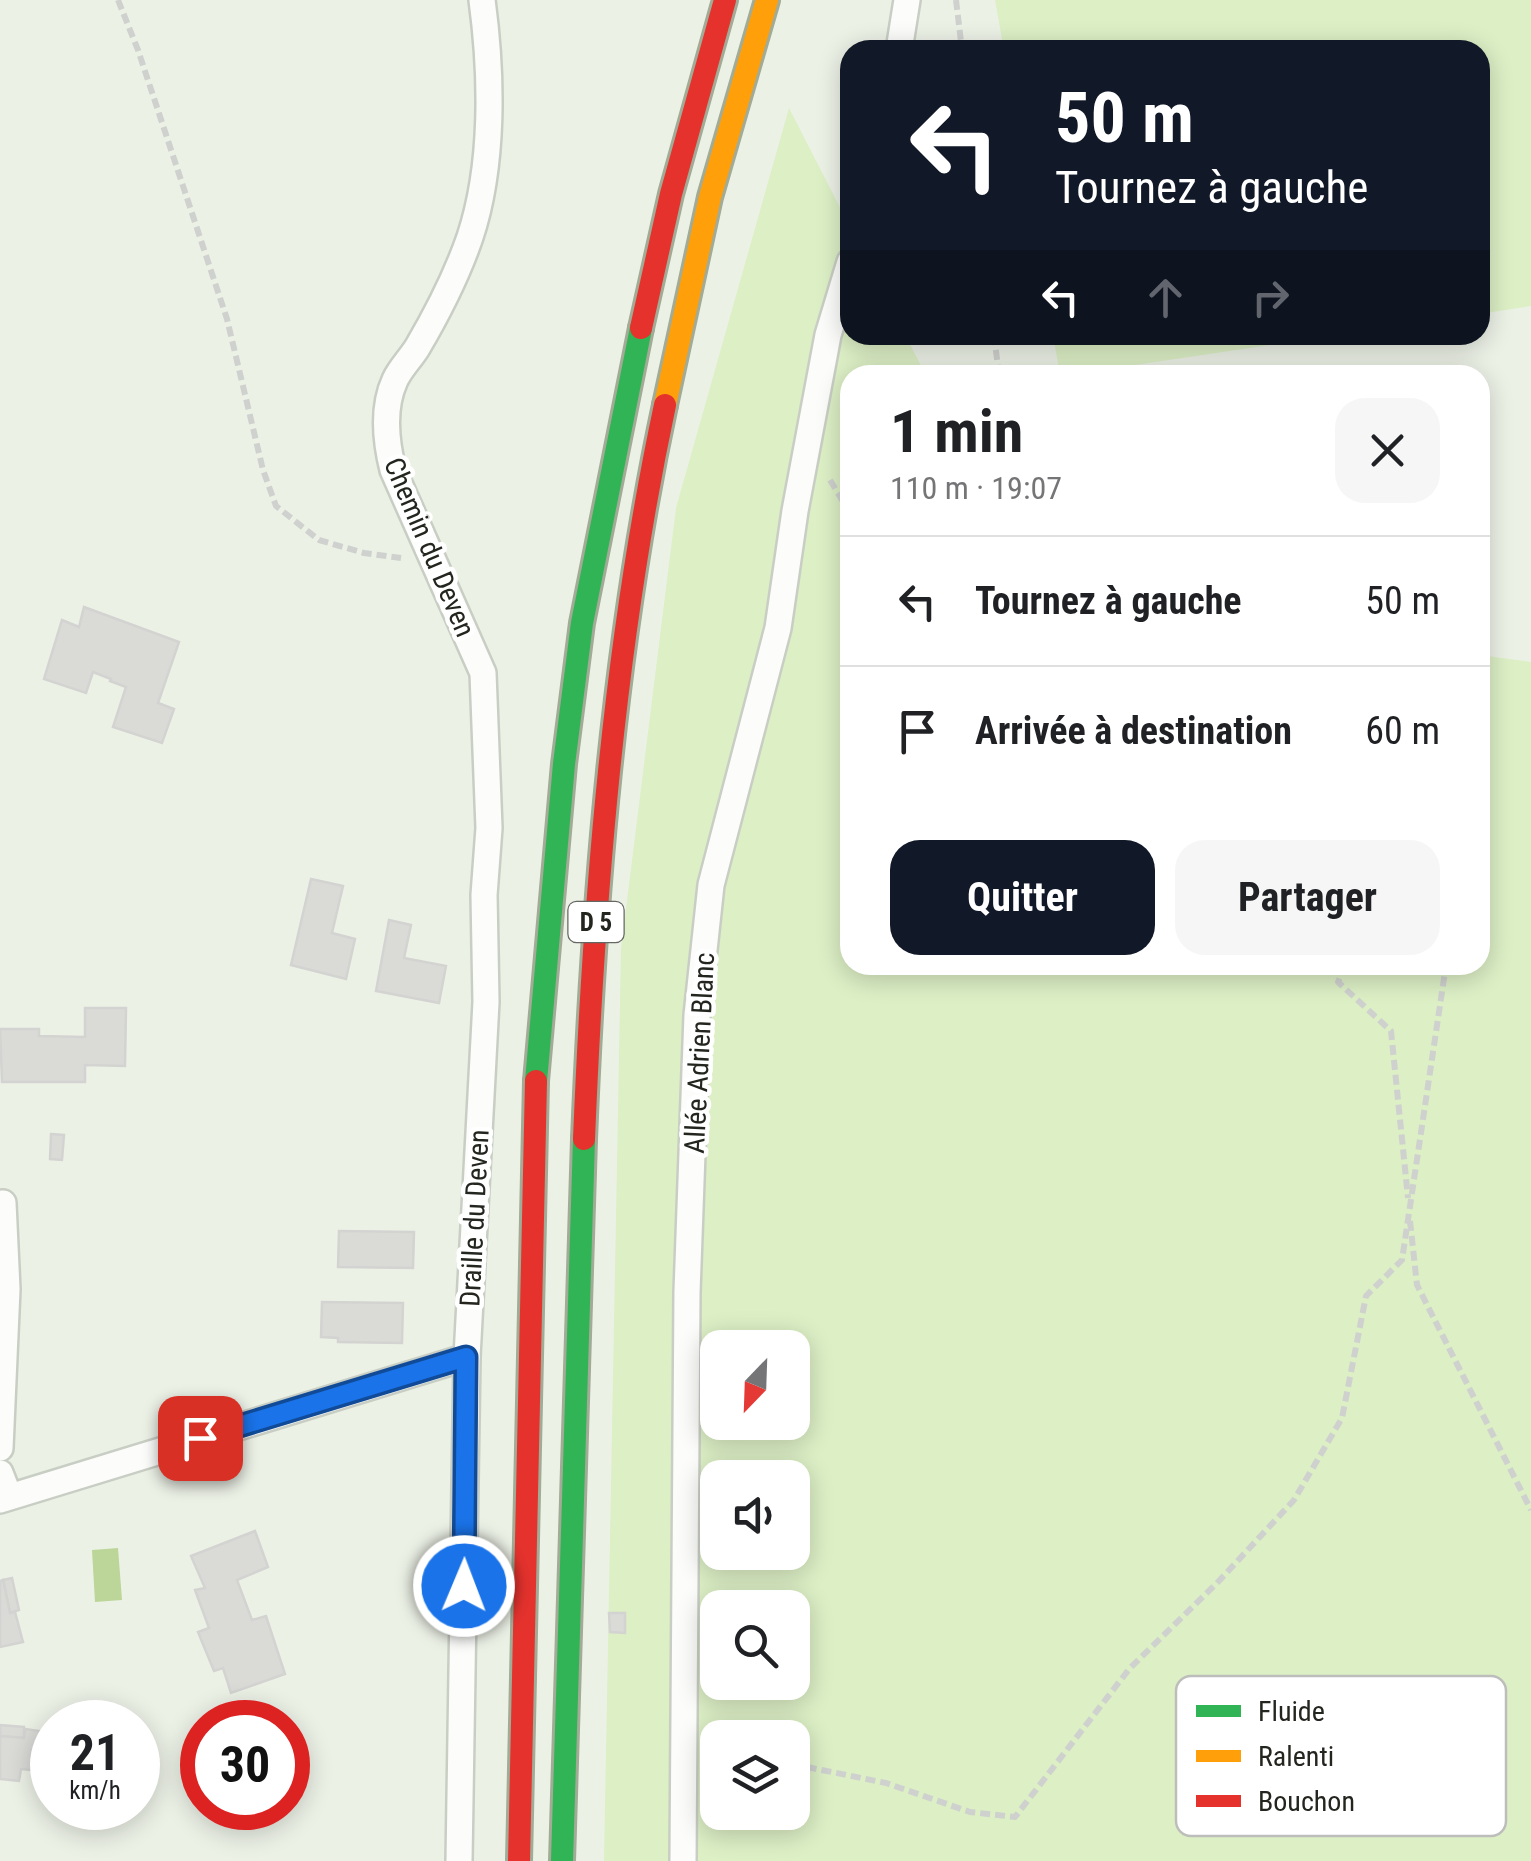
<!DOCTYPE html>
<html lang="fr">
<meta charset="utf-8">
<style>
:root{--surface:#fff;--page:#f6f6f6;--text:#202124;--muted:#757577;--line:#e0e0e0;--accent:#111827}
body{margin:0;font-family:"Roboto Condensed",sans-serif;background:var(--page);color:var(--text);height:100vh;display:flex;flex-direction:column;font-size:38px;white-space:nowrap}
*{box-sizing:border-box;margin:0}
p{font-size:32px;color:var(--muted)}
.icon{flex:none;width:55px;height:55px;fill:none;stroke:currentColor;stroke-width:2;stroke-linecap:round;stroke-linejoin:round}
.map{position:relative;flex:1;overflow:hidden}
.drawer{position:absolute;left:840px;top:365px;width:650px;height:610px;display:flex;flex-direction:column;background:var(--surface);border-radius:30px;box-shadow:0 5px 25px #0003}
.drawer>*{flex:none}
.banner{position:absolute;left:840px;top:40px;width:650px;height:305px;border-radius:30px;box-shadow:0 5px 25px #0003;background:#111827;color:#fff;overflow:hidden}
.needle{width:65px;rotate:203deg}
.tools{position:absolute;left:700px;top:1330px;display:grid;gap:20px}
.tools a{display:grid;place-items:center;width:110px;height:110px;border-radius:20px;background:var(--surface);box-shadow:0 5px 25px #0003;font-size:50px}
.speed{position:absolute;left:30px;top:1700px;display:flex;gap:20px;font-size:50px;font-weight:700;text-align:center}
.speed>*{display:grid;place-content:center;width:130px;height:130px;border-radius:50%;background:var(--surface);box-shadow:0 5px 25px #0003;line-height:1}
.speed small{font-size:25px;font-weight:400}
.speed .limit{border:15px solid #d22;background:#fff;color:#111}
.pin{position:absolute;display:grid;place-items:center;width:85px;height:85px;color:#fff;margin:-42px;border-radius:20px;box-shadow:0 5px 15px #0006}
.me{position:absolute;width:110px;margin:-55px;rotate:1deg;stroke-linejoin:round;filter:drop-shadow(0 0 8px #0008)}
.turn{display:flex;align-items:center;gap:35px;height:210px;padding:0 50px;font-size:45px}
.turn .icon{width:130px;height:130px;stroke-width:2.5}
.turn b{display:block;font-size:70px;line-height:85px}
.lanes{display:flex;align-items:center;height:95px;padding:0 50px;background:#0003;justify-content:center;gap:50px;direction:ltr}
.lanes .off{opacity:.35}
.round{display:grid;place-items:center;flex:none;width:105px;height:105px;border-radius:30px;background:var(--page)}
.head{display:flex;align-items:center;justify-content:space-between;height:170px;padding:0 50px}
h1{font-size:60px;font-weight:700;line-height:75px}
.button{display:flex;gap:20px;margin-top:auto;padding:20px 50px}
.button a{flex:1;height:115px;border-radius:30px;background:var(--accent);color:#fff;font-size:40px;font-weight:700;line-height:115px;text-align:center}
.button a+a{background:var(--page);color:var(--text)}
ul{padding:0;list-style:none}
li{display:flex;align-items:center;gap:30px;height:130px;padding:0 50px;border-top:2px solid var(--line)}
li div{flex:1}
li b{display:block;font-size:38px}
li em{font-style:normal}
.map>svg:first-child{display:block}
</style>
<div class="map">
<svg width="1531" height="1861" viewBox="0 0 1531 1861">
<rect width="100%" height="100%" fill="#ecf1e6"/>
<g fill="#dcefc5" fill-rule="evenodd">
<polygon points="995,0 1531,0 1531,306 1480,314 1480,50 1004,50"/>
<path d="M 789,108 L 850,227 L 850,335 L 905,335 L 926,375 L 850,375 L 850,965 L 1480,965 L 1480,655 L 1531,662 L 1531,1861 L 604,1861 L 621,949 L 676,508 ZM 718,1348 L 792,1348 L 792,1422 L 718,1422 ZM 718,1478 L 792,1478 L 792,1552 L 718,1552 ZM 718,1608 L 792,1608 L 792,1682 L 718,1682 ZM 718,1738 L 792,1738 L 792,1812 L 718,1812 Z"/>
<polygon points="1053,335 1337,335 1067,375 1060,375"/>
</g>
<polygon fill="#bbd698" points="118,1548 122,1600 95,1602 92,1550"/>
<g fill="#dadad7" stroke="#d3d3d1" stroke-width="2.5">
<polygon points="84,607 179,642 158,703 174,709 162,743 113,727 126,687 110,681 111,679 93,672 86,693 44,679 62,620 79,627"/>
<polygon points="311,879 343,886 332,933 355,939 346,979 291,965"/>
<polygon points="389,920 411,925 404,958 446,966 439,1003 376,991"/>
<polygon points="85,1008 126,1008 125,1066 85,1065 85,1082 2,1082 0,1029 39,1029 39,1036 85,1037"/>
<polygon points="51,1134 64,1135 62,1160 50,1159"/>
<polygon points="339,1231 414,1232 413,1268 338,1267"/>
<polygon points="322,1302 403,1303 402,1343 338,1342 338,1338 321,1337"/>
<polygon points="255,1531 268,1567 237,1580 252,1620 266,1616 285,1674 231,1693 223,1668 214,1671 198,1632 209,1628 195,1590 205,1588 191,1556"/>
<polygon points="12,1578 19,1610 10,1613 3,1580"/>
<polygon points="3,1580 10,1613 15,1612 23,1642 0,1647 0,1581"/>
<polygon points="609,1613 625,1613 625,1633 610,1632"/>
<polygon points="0,1725 24,1727 24,1738 0,1736"/>
<polygon points="25,1729 46,1732 41,1771 21,1769 19,1781 0,1779 0,1736 24,1738"/>
</g>
<g fill="none" stroke-linecap="round" stroke-linejoin="round">
<g stroke="#c9cec4" stroke-width="30">
<g id="street">
<polyline points="899,50 907,0"/>
<polyline points="0,1448 7,1289 3,1203"/>
<polyline points="0,1473 9,1496"/>
<polyline points="0,1500 467,1357"/>
<path d="M 459,1861 L 467,1357 L 486,1002 L 484,895 L 489,828 L 483,673 L 393,470 C 386,442 382,408 395,380 C 400,369 410,359 417,348 C 437,314 457,275 470,237 C 494,165 492,74 482,0"/>
<polyline points="683,1861 687,1292 697,1015 711,885 778,628 795,511 828,335 850,262"/>
</g>
</g>
<g stroke="#a2ab96" stroke-width="28">
<g id="fast">
<polyline points="536,1081 564,764 582,623 641,328"/>
<polyline points="562,1861 584,1139"/>
</g>
</g>
<g stroke="#a2ab96" stroke-width="28">
<polyline id="slow" points="665,405 710,197 767,0"/>
</g>
<g stroke="#a2ab96" stroke-width="28">
<g id="jam">
<polyline points="641,328 671,194 725,0"/>
<path d="M 584,1139 C 594,895 614,644 665,405"/>
<polyline points="519,1861 536,1081"/>
</g>
</g>
<g stroke="#cfd1ce" stroke-width="6" stroke-dasharray="10 5" stroke-linecap="butt">
<polyline points="118,0 138,50 227,319 263,470 276,506 319,540 364,553 401,558"/>
<polyline points="956,0 962,50"/>
<polyline points="994,335 998,367 1005,375"/>
<polyline points="830,480 850,513"/>
<polyline points="1346,965 1338,982 1391,1031 1408,1198"/>
<polyline points="1410,1221 1417,1285 1531,1510"/>
<polyline points="792,1764 886,1783 970,1812 1015,1817 1130,1668 1217,1583 1294,1500 1342,1418 1366,1296 1402,1260 1446,965"/>
</g>
<use href="#street" stroke="#fcfdfb" stroke-width="25"/>
<use href="#fast" stroke="#30b455" stroke-width="22"/>
<use href="#slow" stroke="#ff9f0a" stroke-width="22"/>
<use href="#jam" stroke="#e5322d" stroke-width="22"/>
</g>
<g fill="none" stroke-linecap="round" stroke-linejoin="round">
<g stroke="#114b97" stroke-width="25">
<polyline id="route" points="200,1438 466,1357 464,1586"/>
</g>
<use href="#route" stroke="#1a73e8" stroke-width="18"/>
</g>
<g text-anchor="middle" stroke-width="9" stroke-linejoin="round" paint-order="stroke">
<rect fill="#fff" stroke="#656762" stroke-width="2.5" x="568.5" y="902" width="55" height="40" rx="8"/>
<g font-size="25" font-weight="bold" fill="#23261f">
<text x="596" y="931">D 5</text>
</g>
<g font-size="28" fill="#23261f" stroke="#fff">
<text transform="translate(430 547) rotate(67)" y="10">Chemin du Deven</text>
<text transform="translate(699 1053) rotate(-87)" y="10">Allée Adrien Blanc</text>
<text transform="translate(474 1218) rotate(-87)" y="10">Draille du Deven</text>
</g>
</g>
<rect x="1176" y="1676" width="330" height="160" rx="15" fill="#fff" stroke="#bdbebc" stroke-width="2.5"/>
<rect x="1196" y="1705" width="45" height="12" fill="#30b455"/>
<rect x="1196" y="1750" width="45" height="12" fill="#ff9f0a"/>
<rect x="1196" y="1795" width="45" height="12" fill="#e5322d"/>
<g font-size="28" fill="#23261f">
<text x="1258" y="1721">Fluide</text>
<text x="1258" y="1766">Ralenti</text>
<text x="1258" y="1811">Bouchon</text>
</g>
</svg>
<div class="tools">
<a><svg class="needle" viewBox="-14 -14 28 28"><path d="M0-13l5 13h-10z" fill="#e53935"/><path d="M0 13l5-13h-10z" fill="#757577"/></svg></a>
<a><svg class="icon" aria-label="sound" viewBox="0 0 24 24"><path d="M4 9h4l5-4v14l-5-4H4zM17 9q2 3 0 6"/></svg></a>
<a><svg class="icon" aria-label="search" viewBox="0 0 24 24"><circle cx="10" cy="10" r="6"/><path d="M15 15l6 6"/></svg></a>
<a><svg class="icon" aria-label="layers" viewBox="0 0 24 24"><path d="M12 4l9 5-9 5-9-5zM3 14l9 5 9-5"/></svg></a>
</div>
<div class="speed"><div>21<small>km/h</small></div><div class="limit">30</div></div>
<div class="pin" style="left:200px;top:1438px;background:#d93025"><svg class="icon" aria-label="arrive" viewBox="0 0 24 24"><path d="M6 21V4h12l-3 4 3 4H6"/></svg></div>
<svg class="me" style="left:464px;top:1586px" viewBox="-20 -20 40 40"><circle r="17" fill="#1a73e8" stroke="#fff" stroke-width="3"/><path d="M0-11L8 9 0 5-8 9z" fill="#fff"/></svg>
<div class="banner">
<div class="turn"><svg class="icon" aria-label="left" viewBox="0 0 24 24"><path d="M17 20v-9H6M10 6l-5 5 5 5"/></svg><div><b>50 m</b>Tournez à gauche</div></div>
<div class="lanes"><svg class="icon" aria-label="left" viewBox="0 0 24 24"><path d="M17 20v-9H6M10 6l-5 5 5 5"/></svg><svg class="icon off" aria-label="ahead" viewBox="0 0 24 24"><path d="M12 20V5M6 11l6-6 6 6"/></svg><svg class="icon off" aria-label="right" viewBox="0 0 24 24"><path d="M7 20v-9h11M14 6l5 5-5 5"/></svg></div>
</div>
<section class="drawer">
<div class="head"><div><h1>1 min</h1><p>110 m · 19:07</p></div><a class="round"><svg class="icon" aria-label="close" viewBox="0 0 24 24"><path d="M6 6l12 12M18 6L6 18"/></svg></a></div>
<ul>
<li><svg class="icon" aria-label="left" viewBox="0 0 24 24"><path d="M17 20v-9H6M10 6l-5 5 5 5"/></svg><div><b>Tournez à gauche</b></div><em>50 m</em></li>
<li><svg class="icon" aria-label="arrive" viewBox="0 0 24 24"><path d="M6 21V4h12l-3 4 3 4H6"/></svg><div><b>Arrivée à destination</b></div><em>60 m</em></li>
</ul>
<div class="button"><a>Quitter</a><a>Partager</a></div>
</section>
</div>
